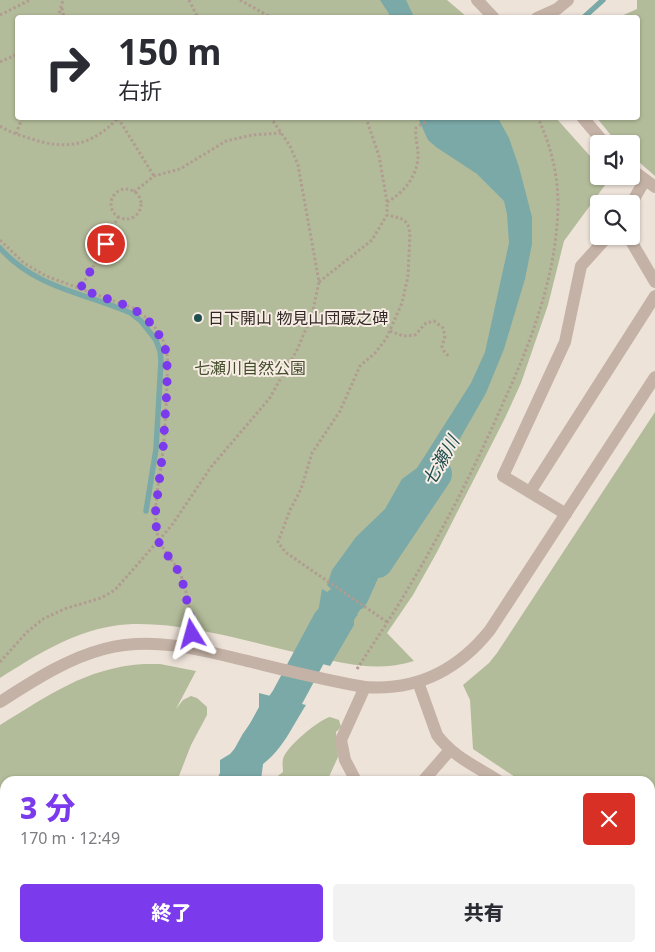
<!DOCTYPE html>
<html lang="ja">
<meta charset="utf-8">
<style>
:root{--surface:#fff;--page:#f2f2f3;--text:#2b2b33;--muted:#7c7c81;--accent:#7c3aed}
body{margin:0;font-family:"Noto Sans","Noto Sans JP",sans-serif;background:var(--page);color:var(--text);height:100vh;display:flex;flex-direction:column;font-size:19px;white-space:nowrap}
*{box-sizing:border-box;margin:0}
p{font-size:16px;color:var(--muted)}
.icon{flex:none;width:28px;height:28px;fill:none;stroke:currentColor;stroke-width:2;stroke-linecap:round;stroke-linejoin:round}
.map{position:relative;flex:1;overflow:hidden}
.side{position:absolute;left:0px;top:776px;width:655px;height:176px;display:flex;flex-direction:column;background:var(--surface);border-radius:15px 15px 0 0;box-shadow:0 1px 4px #0004}
.side>*{flex:none}
.guide{position:absolute;left:15px;top:15px;width:625px;height:105px;border-radius:5px;box-shadow:0 1px 4px #0004;background:#fff;color:var(--text);overflow:hidden}
.controls{position:absolute;left:590px;top:135px;display:grid;gap:10px}
.controls a{display:grid;place-items:center;width:50px;height:50px;border-radius:5px;background:var(--surface);box-shadow:0 1px 4px #0004;font-size:25px}
.pin{position:absolute;display:grid;place-items:center;width:42px;height:42px;color:#fff;margin:-21px;border:2px solid #fff;border-radius:50%;box-shadow:0 1px 5px #0007}
.me{position:absolute;width:55px;margin:-28px;rotate:352deg;stroke-linejoin:round;filter:drop-shadow(0 0 4px #0008)}
.turn{display:flex;align-items:center;gap:18px;height:105px;padding:0 20px;font-size:22px}
.turn .icon{width:65px;height:65px;stroke-width:2.5}
.turn b{display:block;font-size:35px;line-height:42px}
.round{display:grid;place-items:center;flex:none;width:52px;height:52px;border-radius:5px;background:var(--page)}
.headline{display:flex;align-items:center;justify-content:space-between;height:85px;padding:0 20px}
h1{font-size:30px;font-weight:800;line-height:38px;color:var(--accent)}
.cta{display:flex;gap:10px;margin-top:auto;padding:10px 20px}
.cta a{flex:1;height:58px;border-radius:5px;background:var(--accent);color:#fff;font-size:20px;font-weight:800;line-height:58px;text-align:center}
.cta a+a{background:var(--page);color:var(--text)}
.map>svg:first-child{display:block}
</style>
<div class="map">
<svg width="655" height="952" viewBox="0 0 655 952">
<rect width="100%" height="100%" fill="#eee3d9"/>
<g fill="#b3bc9a">
<path d="M 0,0 L 447,0 L 467,17 L 18,18 L 18,118 L 556,118 L 599,166 L 599,176 L 611,177 L 564,241 L 548,305 L 521,383 L 505,418 L 437,552 L 413,595 L 387,633 L 414,661 C 376,673 344,663 306,655 C 249,642 170,617 113,626 C 70,633 35,656 0,678 Z"/>
<polygon points="637,0 655,0 655,176 631,155 631,144 618,144 597,118 638,118 638,18 619,17 637,9"/>
<polygon points="655,412 655,868 650,866 650,781 521,781 473,749 470,700 463,685 489,663 497,653"/>
<path d="M 143,664 L 160,664 L 196,671 L 176,709 L 183,700 L 191,696 L 197,698 L 207,707 L 207,715 L 191,745 L 177,781 L 5,781 L 5,836 L 0,833 L 0,725 C 48,696 85,668 143,664 Z"/>
<path d="M 330,717 L 339,720 L 341,727 L 336,732 L 338,757 L 328,779 L 325,781 L 271,781 L 283,772 C 283,768 282,763 283,759 C 286,747 318,720 330,717 Z"/>
<polygon points="0,896 5,899 5,948 142,948 148,951 0,952"/>
</g>
<g fill="#7aa9a7">
<polygon points="380,0 406,0 414,17 391,17"/>
<path d="M 418,118 L 498,118 L 509,138 L 519,167 L 532,217 L 532,244 L 525,279 L 504,349 L 486,393 L 438,477 L 422,500 L 411,512 L 400,529 L 367,603 L 362,609 L 355,607 L 354,612 L 358,614 L 354,620 L 354,625 L 330,666 L 319,663 L 330,636 L 327,634 L 300,652 L 297,658 L 292,657 C 297,646 310,641 315,630 L 322,589 L 327,592 L 331,589 L 327,585 L 332,570 L 356,537 L 385,509 L 402,479 L 417,468 L 471,383 L 485,352 L 509,243 L 507,214 L 504,201 L 477,174 L 436,147 L 428,140 Z"/>
<path d="M 259,693 L 306,705 C 293,725 283,749 263,764 L 261,780 L 255,777 L 252,781 L 216,781 L 220,773 L 220,760 L 230,754 L 239,744 L 259,707 Z"/>
</g>
<g fill="none" stroke-linecap="round" stroke-linejoin="round">
<g stroke="#7aa9a7" stroke-width="5.5">
<polyline points="583,18 603,0"/>
<path d="M 0,248 C 35,288 85,293 131,313 L 141,321 L 156,340 L 160,351 L 161,361 L 156,449 L 146,511"/>
</g>
<g stroke="#7aa9a7" stroke-width="32">
<polyline points="377,562 436,474"/>
<polyline points="235,781 256,743 286,700 328,622 347,601"/>
<polyline points="161,952 163,948"/>
</g>
<g stroke="#b09c90" stroke-width="3" stroke-dasharray="2.5 2.5" stroke-linecap="butt">
<polyline points="189,0 198,18"/>
<polyline points="240,0 272,18"/>
<polyline points="62,8 64,18"/>
<polyline points="0,15 30,0"/>
<polyline points="58,18 63,0"/>
<polyline points="0,62 18,54"/>
<polyline points="118,118 154,176"/>
<path d="M 0,126 C 9,132 19,135 29,138 C 65,151 92,146 118,118"/>
<polyline points="16,134 22,118"/>
<circle cx="126" cy="204" r="15"/>
<polyline points="134,192 154,176 180,169 226,141 252,135 281,133"/>
<path d="M 387,202 C 405,192 419,174 418,152 C 417,144 415,136 416,128 L 425,122 L 427,118"/>
<path d="M 0,240 L 24,263 L 46,276 L 133,308 C 147,317 159,329 165,345 C 169,357 167,371 167,383 C 166,408 165,434 162,459 C 159,483 153,507 157,531 C 159,548 173,559 180,574 C 186,584 192,621 192,633"/>
<polyline points="319,282 372,240 387,215 387,202 379,156 366,118"/>
<polyline points="80,289 102,251 118,217"/>
<polyline points="390,331 403,336 415,335 426,323 434,321 443,328 445,336 442,347 445,353 450,357"/>
<polyline points="387,622 285,552 278,542 290,510 301,489 312,453 340,411 360,366 375,353 386,339 402,303 408,276 410,233 408,225 405,221 400,218 387,215"/>
<polyline points="0,662 27,632 43,619 64,609 101,598 115,590 172,525 211,467 269,399 297,350 312,315 319,282 298,165 290,146 271,118"/>
<path d="M 357,669 C 371,647 386,625 400,602 C 439,538 474,470 504,401 C 532,340 557,273 558,205 C 558,174 551,146 538,118"/>
<polyline points="0,840 5,843"/>
<polyline points="0,890 5,894"/>
<polyline points="229,948 232,952"/>
<polyline points="275,948 276,952"/>
</g>
<g stroke="#c5b2a6" stroke-width="12">
<polyline points="477,0 494,18"/>
<polyline points="537,18 557,9 568,0"/>
<polyline points="583,118 605,144"/>
<polyline points="631,169 655,187"/>
<polyline points="631,204 645,180"/>
<polyline points="628,236 655,282"/>
<polyline points="530,492 655,296"/>
<polyline points="566,514 503,476 565,342 581,266 608,236"/>
<path d="M 418,682 L 437,735 C 452,756 477,767 499,781"/>
<path d="M 0,702 C 33,681 66,659 104,649 C 150,637 195,648 239,659 C 281,669 323,680 365,687 C 417,691 458,670 490,630 L 655,377"/>
<polyline points="356,781 345,760 341,740 365,687"/>
<polyline points="423,781 450,750"/>
<polyline points="650,875 655,877"/>
<polyline points="425,948 427,952"/>
</g>
</g>
<g fill="none" stroke-linecap="round" stroke-linejoin="round">
<polyline stroke="#7c3aed" stroke-width="9" stroke-dasharray="0 16.2" points="106,244 80,289 125,305 138,312 154,326 164,344 167,356 167,388 163,450 155,516 158,541 181,575 192,623 192,634"/>
</g>
<circle fill="#204f4f" stroke="#f7ede4" stroke-width="2" cx="198" cy="318" r="5"/>
<g text-anchor="middle" stroke-width="4" stroke-linejoin="round" paint-order="stroke">
<g font-size="16" fill="#322926" stroke="#f7ede4" text-anchor="start">
<text x="208" y="324">日下開山 物見山団蔵之碑</text>
</g>
<g font-size="16" fill="#444e2c" stroke="#f7ede4">
<text x="250" y="374">七瀬川自然公園</text>
</g>
<g font-size="18" font-style="italic" fill="#204f4f" stroke="#f7ede4">
<text transform="translate(441 461) rotate(-60)" y="6">七瀬川</text>
</g>
</g>
</svg>
<div class="controls">
<a><svg class="icon" aria-label="sound" viewBox="0 0 24 24"><path d="M4 9h4l5-4v14l-5-4H4zM17 9q2 3 0 6"/></svg></a>
<a><svg class="icon" aria-label="search" viewBox="0 0 24 24"><circle cx="10" cy="10" r="6"/><path d="M15 15l6 6"/></svg></a>
</div>
<div class="pin" style="left:106px;top:244px;background:#d93025"><svg class="icon" aria-label="arrive" viewBox="0 0 24 24"><path d="M6 21V4h12l-3 4 3 4H6"/></svg></div>
<svg class="me" style="left:192px;top:634px" viewBox="-20 -20 40 40"><path d="M0-17L14 15 0 8-14 15z" fill="#7c3aed" stroke="#fff" stroke-width="4"/></svg>
<div class="guide">
<div class="turn"><svg class="icon" aria-label="right" viewBox="0 0 24 24"><path d="M7 20v-9h11M14 6l5 5-5 5"/></svg><div><b>150 m</b>右折</div></div>
</div>
<section class="side">
<div class="headline"><div><h1>3 分</h1><p>170 m · 12:49</p></div><a class="round" style="background:#d93025;color:#fff"><svg class="icon" aria-label="close" viewBox="0 0 24 24"><path d="M6 6l12 12M18 6L6 18"/></svg></a></div>
<div class="cta"><a>終了</a><a>共有</a></div>
</section>
</div>
